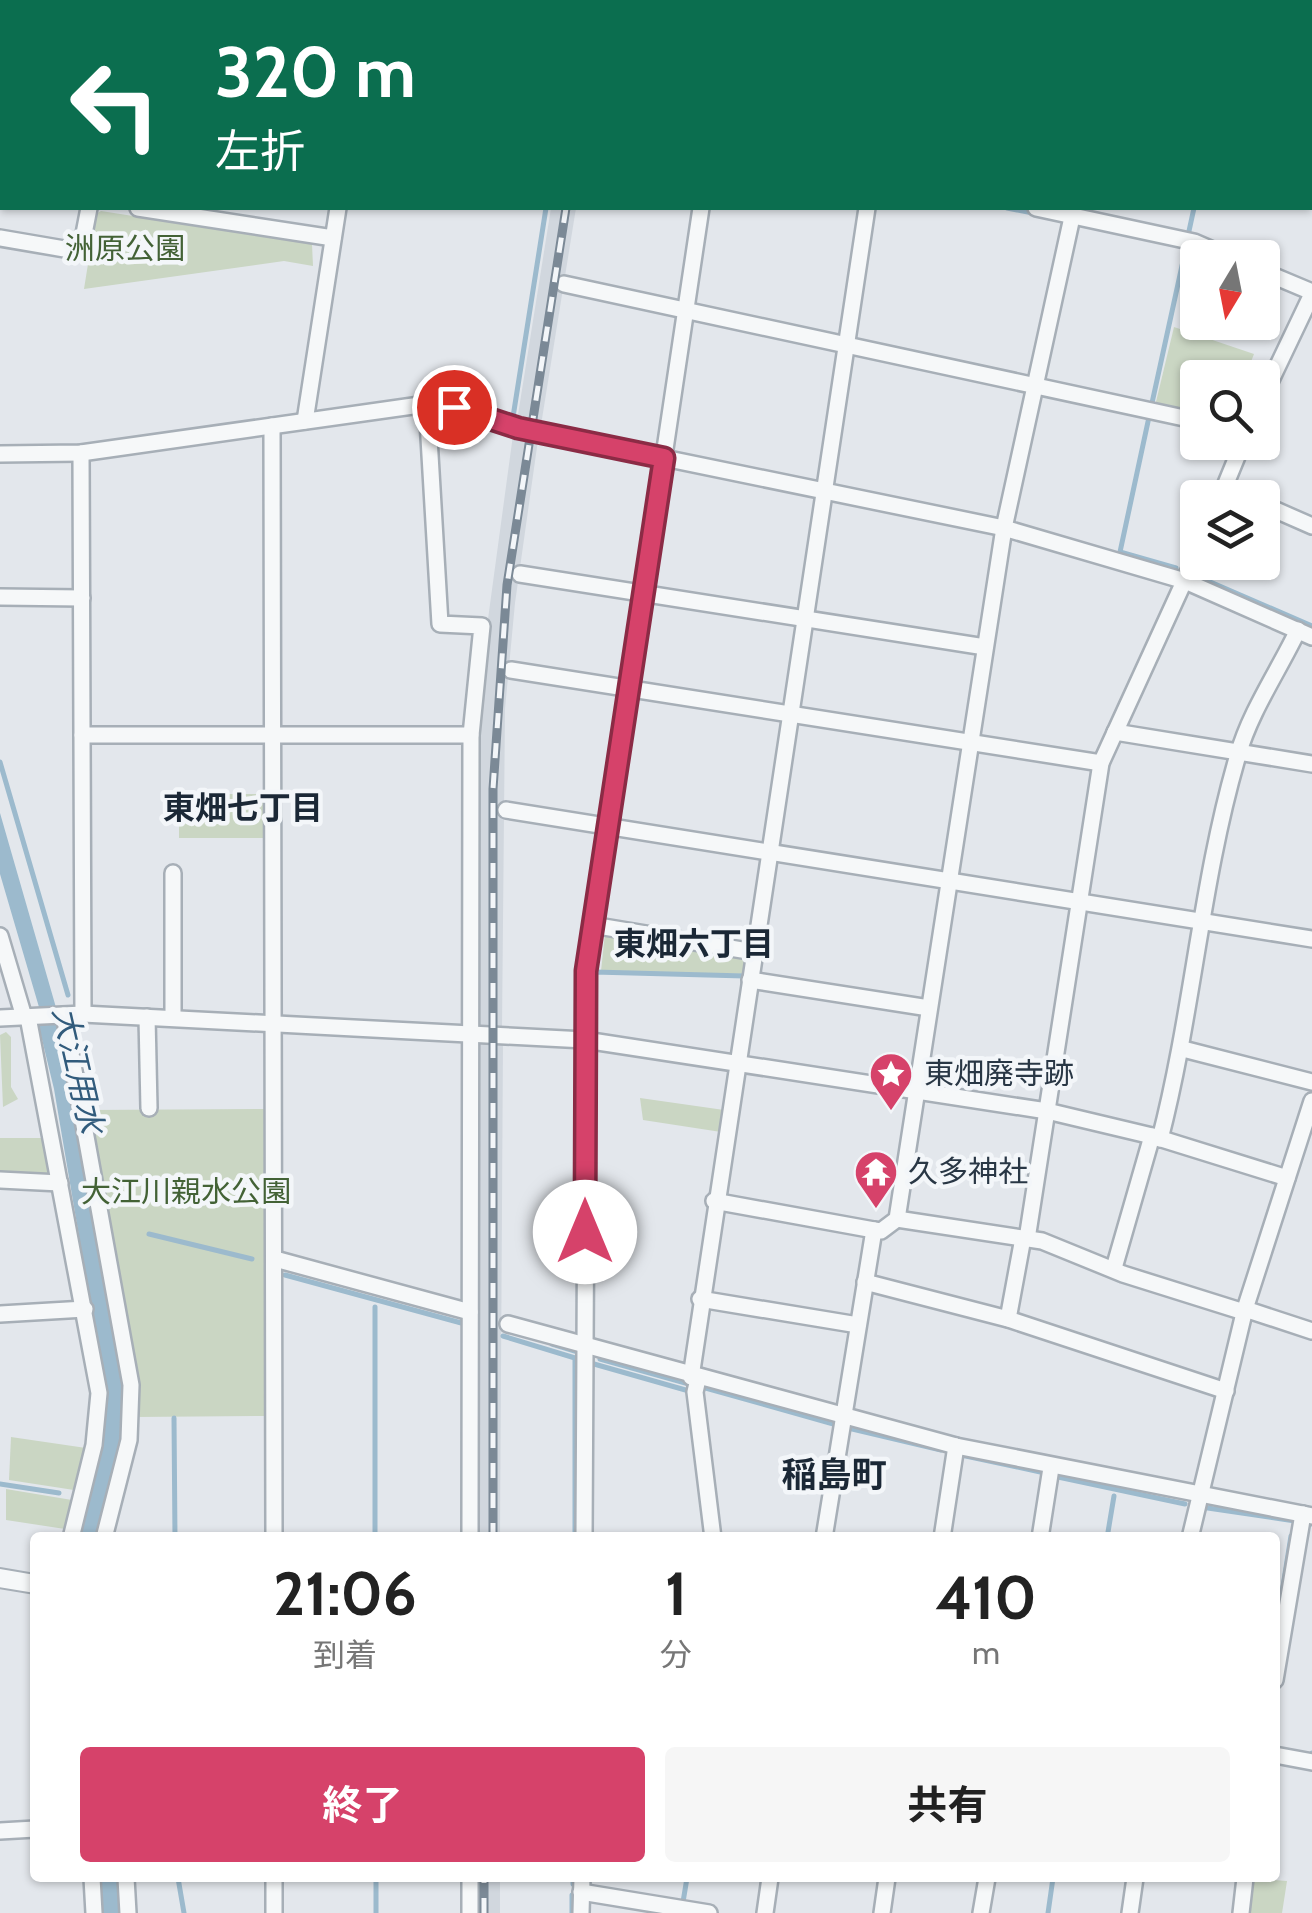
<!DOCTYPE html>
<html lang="ja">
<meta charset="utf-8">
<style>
:root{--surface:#fff;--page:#f6f6f6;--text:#222;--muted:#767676;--accent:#d6426a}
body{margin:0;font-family:Cabin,"Noto Sans JP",sans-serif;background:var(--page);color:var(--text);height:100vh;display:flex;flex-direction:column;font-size:38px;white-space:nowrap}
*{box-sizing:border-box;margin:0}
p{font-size:32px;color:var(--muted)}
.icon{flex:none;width:55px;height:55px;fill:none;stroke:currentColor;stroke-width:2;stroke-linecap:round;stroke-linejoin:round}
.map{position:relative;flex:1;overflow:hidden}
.details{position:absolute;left:30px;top:1532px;width:1250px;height:350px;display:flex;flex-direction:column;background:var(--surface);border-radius:10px;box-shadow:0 2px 8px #0004}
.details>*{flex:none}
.guide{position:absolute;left:0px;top:0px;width:1312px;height:210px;box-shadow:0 2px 8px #0004;background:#0b6e4f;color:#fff;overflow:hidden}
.needle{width:65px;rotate:190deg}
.tools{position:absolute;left:1180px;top:240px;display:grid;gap:20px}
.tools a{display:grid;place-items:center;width:100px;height:100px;border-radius:10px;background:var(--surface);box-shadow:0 2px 8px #0004;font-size:50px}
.pin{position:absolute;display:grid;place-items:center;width:85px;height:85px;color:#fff;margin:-42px;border:5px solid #fff;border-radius:50%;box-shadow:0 2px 10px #0007}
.me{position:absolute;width:110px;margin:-55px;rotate:0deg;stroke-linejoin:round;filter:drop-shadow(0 0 8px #0008)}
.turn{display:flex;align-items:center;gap:35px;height:210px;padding:0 50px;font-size:45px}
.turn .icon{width:130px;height:130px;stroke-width:2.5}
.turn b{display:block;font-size:70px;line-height:85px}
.eta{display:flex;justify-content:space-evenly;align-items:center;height:170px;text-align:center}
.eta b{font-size:60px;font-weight:700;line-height:70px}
.button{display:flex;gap:20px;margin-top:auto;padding:20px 50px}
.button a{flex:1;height:115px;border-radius:10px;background:var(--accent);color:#fff;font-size:40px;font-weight:700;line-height:115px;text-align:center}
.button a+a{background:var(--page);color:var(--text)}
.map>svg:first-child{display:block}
</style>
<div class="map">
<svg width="1312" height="1913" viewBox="0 0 1312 1913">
<rect width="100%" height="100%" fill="#e3e7ec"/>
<g fill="#d1d7de">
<polygon points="551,208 576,208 541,425 517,421"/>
<polygon points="513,435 538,440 515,603 505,709 502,1028 482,1029 475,1027 476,764 488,619"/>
<polygon points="477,1039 503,1040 500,1537 475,1537"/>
<polygon points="475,1878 500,1882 500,1913 475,1913"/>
</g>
<g fill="#cad6c3">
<polygon points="101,211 312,244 313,266 284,261 84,289 96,214"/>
<polygon points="1174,327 1254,354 1245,377 1198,378 1197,415 1155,406"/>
<polygon points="179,794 268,794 267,838 179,838"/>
<polygon points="605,933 751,955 745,974 601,971"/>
<polygon points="6,1032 11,1037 11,1087 18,1099 3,1107 0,1035"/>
<polygon points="640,1098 724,1110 721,1132 643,1120"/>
<polygon points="268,1109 268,1416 135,1417 88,1110"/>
<polygon points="0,1138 47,1138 54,1176 0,1173"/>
<polygon points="11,1437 86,1448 74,1490 9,1480"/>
<polygon points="6,1489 72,1500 65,1529 6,1520"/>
<polygon points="1249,1878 1287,1881 1282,1913 1244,1913"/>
</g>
<g fill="#9cbacd">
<polygon points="0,813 57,1011 127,1384 126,1428 100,1537 78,1537 103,1435 107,1401 54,1089 39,1027 41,1014 0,874"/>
<polygon points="99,1878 120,1878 122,1913 101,1913"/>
</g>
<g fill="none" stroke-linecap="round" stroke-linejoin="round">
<g stroke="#9cbacd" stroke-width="5">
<polyline points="579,2 579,0"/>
<polyline points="1239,2 1239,0"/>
<polyline points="1007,208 1033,213"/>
<polyline points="1189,231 1194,208"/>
<polyline points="1152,403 1185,252"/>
<polyline points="513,417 546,208"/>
<polyline points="1149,417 1120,552 1176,568"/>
<polyline points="1201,578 1312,626"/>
<polyline points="0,762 68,995"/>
<polyline points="594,978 594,972 745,976"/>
<polyline points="149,1234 252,1259"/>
<polyline points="285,1275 465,1324"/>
<polyline points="375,1307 375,1538"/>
<polyline points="503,1336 575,1358 575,1538"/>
<polyline points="552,1344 578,1352"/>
<polyline points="600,1359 689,1384"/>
<polyline points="594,1364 689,1391"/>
<polyline points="702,1387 837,1425"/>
<polyline points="174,1418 175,1538"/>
<polyline points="848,1428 941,1450"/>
<polyline points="961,1455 1045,1473"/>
<polyline points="1058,1477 1185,1504"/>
<polyline points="0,1484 59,1493"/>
<polyline points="1201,1507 1295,1521"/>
<polyline points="1309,1524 1312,1524"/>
<polyline points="1107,1538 1114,1496"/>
<polyline points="1280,1605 1291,1536"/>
<polyline points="1312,1754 1312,1753"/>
<polyline points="178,1878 184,1913"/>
<polyline points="376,1878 376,1913"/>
<polyline points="573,1884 573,1878"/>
<polyline points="683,1902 687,1878"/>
<polyline points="572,1913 572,1895"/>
<polyline points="1048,1913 1053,1878"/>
</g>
<g stroke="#a7afb7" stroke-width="20">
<g id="minor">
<polyline points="877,0 889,2"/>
<polyline points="369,2 370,0"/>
<polyline points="731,2 732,0"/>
<polyline points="1119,2 1119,0"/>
<polyline points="0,20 2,21"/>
<polyline points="1310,93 1312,93"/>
<polyline points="0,104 2,104"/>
<polyline points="0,186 2,186"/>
<polyline points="138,208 333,238"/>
<polyline points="1036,208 1194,242 1231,258"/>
<polyline points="0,238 76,251 83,239 89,208"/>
<polyline points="1262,271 1312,292"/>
<polyline points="564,284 1198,421"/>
<polyline points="1262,399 1312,294"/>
<polyline points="427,404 440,624 482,626 471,735 470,1538"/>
<polyline points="305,421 338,208"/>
<polyline points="272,426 274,1538"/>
<polyline points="81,453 83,1014"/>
<polyline points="0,454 81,453 427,404 454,407 523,429 1004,528 1185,581 1312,637"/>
<polyline points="1224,487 1247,498"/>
<polyline points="1220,498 1243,442"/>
<polyline points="1262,504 1312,526"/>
<polyline points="520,574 985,647"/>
<polyline points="0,597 82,598"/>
<polyline points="511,670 1101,763"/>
<polyline points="1115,732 1312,764"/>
<polyline points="82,735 471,735"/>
<polyline points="506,810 1312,939"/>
<polyline points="173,873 173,1018"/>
<polyline points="592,925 754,952"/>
<polyline points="0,936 24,1017"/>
<polyline points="750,980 929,1008"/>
<polyline points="64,1015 131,1385 129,1440 104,1538"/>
<polyline points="28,1017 99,1393 94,1445 71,1538"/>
<polyline points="147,1017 149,1108"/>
<polyline points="0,1018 83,1014 585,1040 1047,1111 1152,1136 1287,1178"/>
<polyline points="1183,1049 1312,1082"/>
<path d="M 1160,1139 C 1193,1012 1201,880 1238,755 C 1250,712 1279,670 1298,630"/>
<polyline points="0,1180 60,1183"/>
<polyline points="714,1201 874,1230"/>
<polyline points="897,1219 1042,1241 1123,1274 1244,1312"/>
<polyline points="1027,1239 1101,763 1198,551"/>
<polyline points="275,1259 470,1312"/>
<polyline points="1114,1268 1152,1136"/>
<polyline points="865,1282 1008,1319 1226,1391"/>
<polyline points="700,1299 858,1325"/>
<polyline points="1245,1309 1312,1331"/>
<polyline points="0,1314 85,1309"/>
<polyline points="1008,1319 1023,1238"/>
<polyline points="508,1324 956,1446 1312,1516"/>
<polyline points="691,1377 867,208"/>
<polyline points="698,1379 695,1392 713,1538"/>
<polyline points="584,1538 587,971 701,208"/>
<polyline points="824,1538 874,1230 881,1231 897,1219 1004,528 1074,208"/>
<polyline points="942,1538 956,1446"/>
<polyline points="1040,1538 1051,1468"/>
<polyline points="1190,1538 1245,1309 1312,1101"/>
<polyline points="1275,1680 1303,1514"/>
<polyline points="1275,1755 1312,1762"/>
<polyline points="0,1831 35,1829"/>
<polyline points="92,1878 94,1913"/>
<polyline points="126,1878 128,1913"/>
<polyline points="274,1878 274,1913"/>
<polyline points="581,1892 709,1913"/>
<polyline points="470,1913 470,1878"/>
<polyline points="581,1913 582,1878"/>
<polyline points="765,1913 770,1878"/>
<polyline points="882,1913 887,1878"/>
<polyline points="981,1913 987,1878"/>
<polyline points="1130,1913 1135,1878"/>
<polyline points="1241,1913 1245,1878"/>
</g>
</g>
<g stroke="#a7afb7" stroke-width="22">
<polyline id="tertiary" points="0,1578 35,1584"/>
</g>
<use href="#minor" stroke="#f6f8f9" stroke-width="15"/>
<use href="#tertiary" stroke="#f6f8f9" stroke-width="18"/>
<g stroke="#7b8996" stroke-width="9">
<g id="rail">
<polyline points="591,2 591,0"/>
<polyline points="493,1538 493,789 507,585 566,208"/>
<polyline points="484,1913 484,1878"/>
</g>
</g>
<use href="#rail" stroke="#f3f6f9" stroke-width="5" stroke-dasharray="15" stroke-linecap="butt"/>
</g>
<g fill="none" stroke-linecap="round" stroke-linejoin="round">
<g stroke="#8b2b45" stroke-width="25">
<polyline id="route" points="454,407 518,428 664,458 586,971 585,1232"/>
</g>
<use href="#route" stroke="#d6426a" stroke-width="18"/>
</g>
<defs>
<g id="sight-pin" transform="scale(2.25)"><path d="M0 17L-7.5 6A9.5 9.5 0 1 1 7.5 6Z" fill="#d6426a" stroke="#f3f6f9"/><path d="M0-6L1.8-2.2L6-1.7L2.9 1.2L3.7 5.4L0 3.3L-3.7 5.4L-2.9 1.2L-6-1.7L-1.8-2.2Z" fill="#fff"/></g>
<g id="temple-pin" transform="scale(2.25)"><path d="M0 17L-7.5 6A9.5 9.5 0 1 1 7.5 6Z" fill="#d6426a" stroke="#f3f6f9"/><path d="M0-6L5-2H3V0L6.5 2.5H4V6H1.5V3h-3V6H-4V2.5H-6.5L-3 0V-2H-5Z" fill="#fff"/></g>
</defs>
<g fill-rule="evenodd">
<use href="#sight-pin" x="891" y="1074"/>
<use href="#temple-pin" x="876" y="1172"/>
</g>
<g text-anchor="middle" stroke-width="9" stroke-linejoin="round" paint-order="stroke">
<g font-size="30" fill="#436236" stroke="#f3f6f9">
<text x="125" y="259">洲原公園</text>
<text x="186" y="1202">大江川親水公園</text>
</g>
<g font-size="30" fill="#293745" stroke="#f3f6f9" text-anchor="start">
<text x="924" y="1084">東畑廃寺跡</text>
<text x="908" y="1182">久多神社</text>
</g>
<g font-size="32" font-weight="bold" fill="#1b2836" stroke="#f3f6f9">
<text x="243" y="819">東畑七丁目</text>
<text x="694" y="955">東畑六丁目</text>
</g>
<g font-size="32" font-style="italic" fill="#315b7c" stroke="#f3f6f9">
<text transform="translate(78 1070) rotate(77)" y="11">大江用水</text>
</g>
<g font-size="35" font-weight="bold" fill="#1b2836" stroke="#f3f6f9">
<text x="834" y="1487">稲島町</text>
</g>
</g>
</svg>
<div class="tools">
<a><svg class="needle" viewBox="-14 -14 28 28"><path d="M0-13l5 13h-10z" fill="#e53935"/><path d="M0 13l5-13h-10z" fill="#767676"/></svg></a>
<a><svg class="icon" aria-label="search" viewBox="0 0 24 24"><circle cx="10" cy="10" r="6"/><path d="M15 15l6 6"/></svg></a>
<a><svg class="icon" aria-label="layers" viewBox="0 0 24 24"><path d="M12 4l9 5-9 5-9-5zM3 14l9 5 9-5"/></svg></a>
</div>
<div class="pin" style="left:454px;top:407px;background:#d93025"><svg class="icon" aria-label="arrive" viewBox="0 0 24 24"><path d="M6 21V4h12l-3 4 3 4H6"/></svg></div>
<svg class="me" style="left:585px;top:1232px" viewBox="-20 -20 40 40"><circle r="19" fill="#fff"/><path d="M0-13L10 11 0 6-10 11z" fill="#d6426a"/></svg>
<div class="guide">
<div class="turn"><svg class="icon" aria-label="left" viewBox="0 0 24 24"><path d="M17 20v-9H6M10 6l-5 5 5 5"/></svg><div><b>320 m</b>左折</div></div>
</div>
<section class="details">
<div class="eta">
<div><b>21:06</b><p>到着</p></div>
<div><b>1</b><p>分</p></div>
<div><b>410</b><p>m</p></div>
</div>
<div class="button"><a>終了</a><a>共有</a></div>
</section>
</div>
